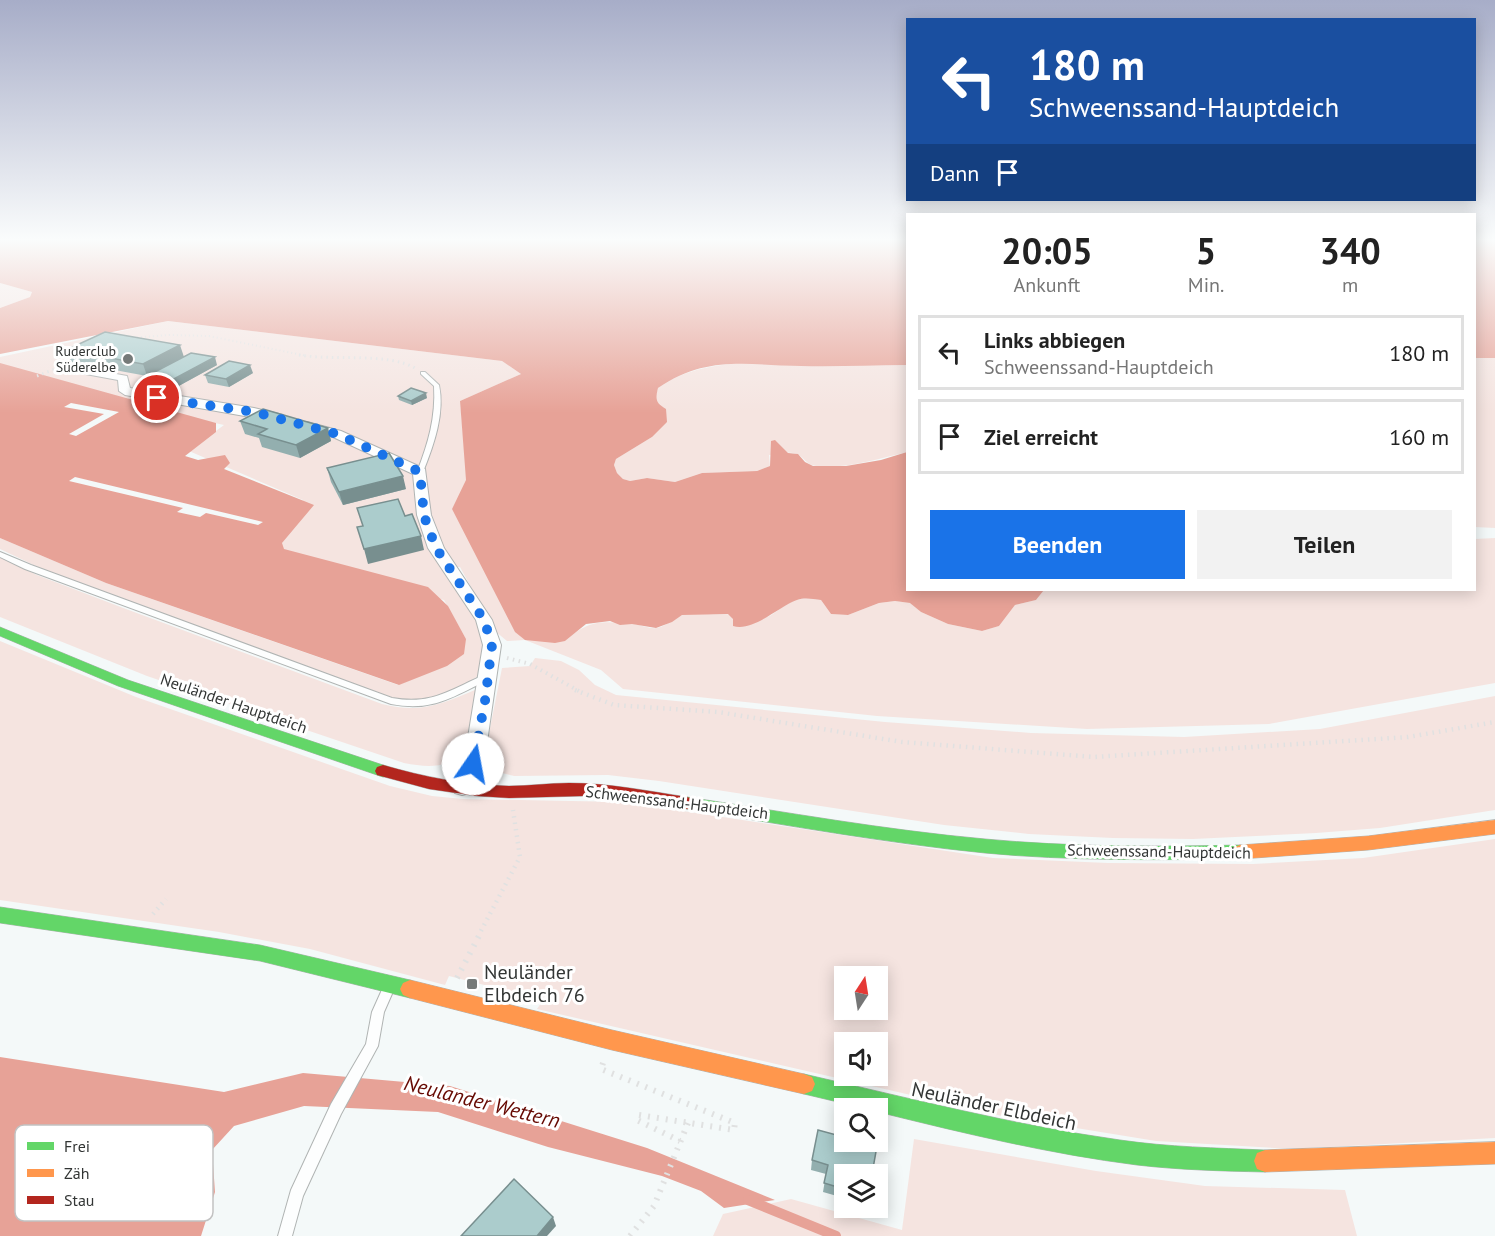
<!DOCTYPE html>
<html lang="de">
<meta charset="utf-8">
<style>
:root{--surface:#fff;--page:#f2f2f2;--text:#222;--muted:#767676;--line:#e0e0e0;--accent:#1a73e8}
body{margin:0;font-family:"PT Sans",sans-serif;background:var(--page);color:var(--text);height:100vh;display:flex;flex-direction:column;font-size:22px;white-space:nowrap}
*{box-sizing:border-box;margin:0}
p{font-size:20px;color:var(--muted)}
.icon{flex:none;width:33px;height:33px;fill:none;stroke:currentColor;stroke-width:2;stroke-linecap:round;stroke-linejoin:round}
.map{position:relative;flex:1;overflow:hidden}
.panel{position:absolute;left:906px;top:213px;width:570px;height:378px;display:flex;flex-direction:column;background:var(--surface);border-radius:0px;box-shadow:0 3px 15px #0003}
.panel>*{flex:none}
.hud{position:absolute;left:906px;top:18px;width:570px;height:183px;border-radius:0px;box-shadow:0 3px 15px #0003;background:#1a4fa0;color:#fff;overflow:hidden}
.needle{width:39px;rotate:12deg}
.controls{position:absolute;left:834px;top:966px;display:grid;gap:12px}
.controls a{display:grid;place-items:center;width:54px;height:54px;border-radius:0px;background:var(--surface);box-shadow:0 3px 15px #0003;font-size:30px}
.pin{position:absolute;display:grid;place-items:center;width:51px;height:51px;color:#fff;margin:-26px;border:3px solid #fff;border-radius:50%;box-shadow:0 2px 6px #0007}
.me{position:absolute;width:66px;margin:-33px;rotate:12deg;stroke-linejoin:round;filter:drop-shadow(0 0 4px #0008)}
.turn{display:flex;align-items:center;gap:21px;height:126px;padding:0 24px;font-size:27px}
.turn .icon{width:78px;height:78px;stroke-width:2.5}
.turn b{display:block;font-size:42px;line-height:51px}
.then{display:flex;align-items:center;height:57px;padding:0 24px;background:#0003;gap:12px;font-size:22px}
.eta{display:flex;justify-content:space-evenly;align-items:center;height:102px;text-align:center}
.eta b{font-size:36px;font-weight:800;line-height:42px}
.cta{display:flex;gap:12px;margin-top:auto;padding:12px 24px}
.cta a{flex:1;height:69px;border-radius:0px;background:var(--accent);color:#fff;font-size:24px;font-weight:800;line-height:69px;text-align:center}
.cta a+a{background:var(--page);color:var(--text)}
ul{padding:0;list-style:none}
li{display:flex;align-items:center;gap:18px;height:75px;margin:0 12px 9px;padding:0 12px;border:3px solid var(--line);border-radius:0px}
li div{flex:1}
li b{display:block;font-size:22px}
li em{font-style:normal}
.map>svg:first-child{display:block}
</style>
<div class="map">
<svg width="1495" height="1236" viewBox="0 0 1495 1236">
<rect width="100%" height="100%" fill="#f4f9f9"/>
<g fill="#f5e4e0" fill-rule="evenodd">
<polygon points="0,283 32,292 30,297 0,308"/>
<path d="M 168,321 L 502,361 L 521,374 L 460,401 L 467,480 L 452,509 L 565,641 C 589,619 603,621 634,624 C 641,625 650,629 657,628 C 667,626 673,618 682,615 C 687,613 719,615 729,614 C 734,619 739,619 746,619 C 776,622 774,607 797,600 C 805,597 812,599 821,600 L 831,614 L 848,615 L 879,603 L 895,601 L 911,603 L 921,612 L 948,624 L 982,631 L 999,626 L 1015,605 L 1036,600 L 1044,590 L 1474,590 L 1475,539 L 1495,538 L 1495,683 L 1269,724 L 1087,729 L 877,716 L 623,689 L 601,670 L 525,640 L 507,641 L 495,631 L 460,567 L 443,567 C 469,605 490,624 482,673 C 457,692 430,703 399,700 L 151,612 L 40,568 L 0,549 L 0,538 L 106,583 L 398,685 L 422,675 L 466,639 L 444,600 L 274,555 L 303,500 L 189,451 L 224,425 L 127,404 L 0,366 L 0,357 Z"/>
<polygon points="1474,358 1495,358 1495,528 1475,527"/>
<path d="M 737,363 L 800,366 L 907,365 L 907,452 C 878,459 847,469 816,466 C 806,465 804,457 797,454 C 788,451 777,454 769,455 L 770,466 L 757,471 L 702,473 L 675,482 L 647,478 L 630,481 L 623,479 L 617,473 L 614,465 L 616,459 L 652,437 L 658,404 L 655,398 L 658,388 C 685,370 705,367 737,363 Z"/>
<path d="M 0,557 L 37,575 L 126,609 L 382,704 C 421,714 442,704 477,689 L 464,752 L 460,752 C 445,770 426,767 404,763 L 147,676 L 0,617 Z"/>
<path d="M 0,641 L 136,697 L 390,786 L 432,796 L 463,799 L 623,802 L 993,858 L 1108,863 L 1253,864 L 1363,858 L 1495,839 L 1495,1138 L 1293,1149 L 1156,1141 L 1002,1116 L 537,1009 L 543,1000 L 449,976 L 445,985 L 310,949 L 219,932 L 0,900 ZM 844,976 L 878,976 L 878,1010 L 844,1010 ZM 844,1042 L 878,1042 L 878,1076 L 844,1076 Z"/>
<polygon points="535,658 561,661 579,670 595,685 616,695 885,722 1031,733 1184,737 1320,729 1495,696 1495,810 1380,828 1316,833 1193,839 1113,838 1029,834 944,825 659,781 608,775 514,776 502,773 490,753 485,753 502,668 530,666"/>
<polygon points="914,1139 1096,1171 1205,1186 1345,1190 1357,1236 713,1236 723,1214 791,1199 902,1230"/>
</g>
<g fill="#e7a297">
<path d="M 0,240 L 907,240 L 907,365 C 872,365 836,367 801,366 C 745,365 707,355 658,388 C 655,400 656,403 666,409 L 667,422 L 652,437 L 616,459 L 614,465 L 617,473 L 623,479 L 630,481 L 647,478 L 675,482 L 702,473 L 757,471 L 770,466 L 771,441 L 775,440 L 788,453 L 798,454 L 805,462 L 813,466 L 846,466 L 881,460 L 907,452 L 908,590 L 1044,590 L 1036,600 L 1015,605 L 999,626 L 982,631 L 948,624 L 921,612 L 910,603 L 895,601 L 879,603 L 848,615 L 831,614 L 821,600 C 812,599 805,597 797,600 C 779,606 754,632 733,626 L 733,619 L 728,614 L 682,615 L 672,622 L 656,628 L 632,624 L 620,625 L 610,621 L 586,624 L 565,641 L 555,643 L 525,640 L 515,632 L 452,509 L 466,480 L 460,401 L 521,374 L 502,361 L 168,321 L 0,354 L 0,308 L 30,297 L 32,292 L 0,283 Z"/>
<polygon points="1474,240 1495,240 1495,358 1475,358"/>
<polygon points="0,363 216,423 216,432 185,456 198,460 225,455 230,463 224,469 314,505 282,543 284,549 428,587 448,606 466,639 464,654 447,666 399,685 106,583 0,538"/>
<polygon points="0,1057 224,1092 303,1073 450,1086 647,1148 775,1200 724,1208 701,1191 662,1176 548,1147 438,1112 304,1106 234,1126 212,1150 215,1192 201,1236 0,1236"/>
</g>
<g fill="#f4f9f9">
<polygon points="71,403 119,412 76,436 69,434 104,414 64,407"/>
<polygon points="75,477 263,522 258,525 206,513 200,517 177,512 183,508 69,481"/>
</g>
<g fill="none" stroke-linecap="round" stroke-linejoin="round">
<polyline stroke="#e7a297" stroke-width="10" points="748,1200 836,1236"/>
<g stroke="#b0b4b3" stroke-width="2">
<g id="lane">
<path d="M 421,372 L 425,372 L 439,385 C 445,413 434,445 423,472 L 420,474 L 417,472 C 428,444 436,417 434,386 L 421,374 Z"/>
<path d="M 0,552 L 31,565 L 392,698 C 431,705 448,691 482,676 L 485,675 L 489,678 L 488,680 C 452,697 433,712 391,704 L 25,569 L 0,557 Z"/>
<polygon points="389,982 393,983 395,987 384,1012 378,1046 341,1114 303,1196 292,1236 278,1236 291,1190 331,1104 366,1044 372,1012 385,983"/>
</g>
</g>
<g stroke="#b0b4b3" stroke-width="2">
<g id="street">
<polygon points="68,365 127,376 130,388 254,408 283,415 285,418 279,422 125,395 119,391 118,380 64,370 64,366"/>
<polygon points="307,422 341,431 425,469 431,515 444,548 492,620 501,645 485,756 469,793 462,795 455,793 452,788 465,756 483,645 476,620 428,548 417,515 413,474 333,437 303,429 301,426 303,423"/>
</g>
</g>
<g stroke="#b0b4b3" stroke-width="1">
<g id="fast">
<polygon points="0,627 128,680 389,767 391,771 389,775 383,777 377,775 118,686 0,636"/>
<path d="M 687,797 C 786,812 885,830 985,839 C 1070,847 1155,847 1240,845 L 1246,847 L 1249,852 L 1246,857 L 1240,859 C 1155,860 1070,861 985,853 C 885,843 786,825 687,809 L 681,807 L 679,803 L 681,799 Z"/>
<polygon points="0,907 260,945 410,980 417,983 420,989 417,995 410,998 260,961 0,923"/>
<path d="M 804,1074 C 909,1098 1013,1125 1120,1140 C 1168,1147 1217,1148 1265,1150 L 1273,1153 L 1276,1161 L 1273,1169 L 1265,1172 C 1222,1171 1180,1170 1137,1165 C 1050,1154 963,1133 878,1112 L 878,1108 L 863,1108 L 804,1094 L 796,1091 L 793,1084 L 796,1077 Z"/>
</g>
</g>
<g stroke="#b0b4b3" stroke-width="1">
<g id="slow">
<polygon points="1495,820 1495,834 1368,850 1240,859 1234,857 1231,852 1234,847 1240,845 1368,836"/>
<polygon points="410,980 612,1030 804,1074 812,1077 815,1084 812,1091 804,1094 612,1050 410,998 403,995 400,989 403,983"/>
<polygon points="1495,1142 1495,1164 1265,1172 1257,1169 1254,1161 1257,1153 1265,1150"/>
</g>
</g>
<g stroke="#b0b4b3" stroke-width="1">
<path id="jam" d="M 383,765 C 424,777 466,785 509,786 C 529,786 549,783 569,783 C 608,783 648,791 687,797 L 693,799 L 695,803 L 693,807 L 687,809 L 584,796 L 509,798 L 477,796 L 429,789 L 377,775 L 375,771 L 377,767 Z"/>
</g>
<polyline stroke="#e0e1e1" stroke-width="2" stroke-dasharray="1 3" stroke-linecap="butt" points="129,338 169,335 209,336 307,356"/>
<g stroke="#e0e1e1" stroke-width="3" stroke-dasharray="1.5 4" stroke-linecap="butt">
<path d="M 299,355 C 334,361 386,352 415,368"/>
<polyline points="37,376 55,369"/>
</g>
<polyline stroke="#e0e1e1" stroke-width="4" stroke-dasharray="1.5 4.5" stroke-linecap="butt" points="507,658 530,664 579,691"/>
<g stroke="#e0e1e1" stroke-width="4.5" stroke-dasharray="1.5 5" stroke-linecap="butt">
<polyline points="575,690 614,705 718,712 902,742 1094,757 1408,737 1495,722"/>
<polyline points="153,914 166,899"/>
<polyline points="481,931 520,857 513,810"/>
</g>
<g stroke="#e0e1e1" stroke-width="6" stroke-dasharray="2 7" stroke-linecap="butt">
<polyline points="457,978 482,930"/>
<polyline points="603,1063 601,1069 735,1123 734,1130 639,1115 637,1120 680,1141"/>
<polyline points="630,1236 654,1206 688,1123"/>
</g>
<use href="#lane" fill="#fdfefe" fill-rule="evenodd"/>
<use href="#street" fill="#fdfefe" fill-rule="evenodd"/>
<use href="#fast" fill="#63d668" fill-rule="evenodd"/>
<use href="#slow" fill="#ff974d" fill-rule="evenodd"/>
<use href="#jam" fill="#b3261e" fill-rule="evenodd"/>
</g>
<g fill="#93afaf">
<polygon points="66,350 184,356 217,365 175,388 151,384 147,376 71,362"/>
<polygon points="253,373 229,387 208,383 205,375"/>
<polygon points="398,396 427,398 412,405 399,400"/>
<polygon points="240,421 328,428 331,441 300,458 262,447 259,438 245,434"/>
<polygon points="327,468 406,489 343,505 331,482"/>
<polygon points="818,1130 844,1174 844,1198 823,1192 826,1174 811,1170 812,1160"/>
</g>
<g fill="#788f8f">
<polygon points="180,345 184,357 147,376 143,364"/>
<polygon points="215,357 217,365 175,388 172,380"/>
<polygon points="250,365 253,373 229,387 226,379"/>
<polygon points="426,393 427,398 412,405 411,401"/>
<polygon points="328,428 331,441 300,458 296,445"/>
<polygon points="403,476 406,489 343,505 339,492"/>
<polygon points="421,536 424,550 368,564 364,549"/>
<polygon points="553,1217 556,1226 547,1236 537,1236"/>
</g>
<g fill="#abcccc" stroke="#788f8f" stroke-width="1.5">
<polygon points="105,332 180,345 143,364 66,350"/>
<polygon points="191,353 215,357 172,380 147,376"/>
<polygon points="229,361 250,365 226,379 205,375"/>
<polygon points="411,388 426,393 411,401 398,396"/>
<polygon points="263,409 328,428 296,445 258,434 267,429 240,421"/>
<polygon points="389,453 403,476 339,492 327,468"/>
<polygon points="398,499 405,516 412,514 421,536 364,549 357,527 363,526 357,508"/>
<polygon points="818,1130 844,1137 844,1142 860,1142 877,1146 872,1174 844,1174 844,1189 824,1183 828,1165 812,1160"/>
<polygon points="514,1179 553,1217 537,1236 461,1236"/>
</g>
<linearGradient id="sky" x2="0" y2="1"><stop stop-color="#a7adc8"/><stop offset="0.58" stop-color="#fafcfc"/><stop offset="1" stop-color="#fafcfc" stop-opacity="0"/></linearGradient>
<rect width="1495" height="413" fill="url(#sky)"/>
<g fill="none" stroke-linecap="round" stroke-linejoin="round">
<polyline stroke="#1a73e8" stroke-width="10" stroke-dasharray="0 18" points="157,398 254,412 337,434 420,472 424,516 436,548 484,620 492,645 485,701 473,764"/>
</g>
<g fill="#767a79" stroke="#fff" stroke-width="2">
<circle cx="128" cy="359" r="6"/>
<rect x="466" y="978" width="12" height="12" rx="3"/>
</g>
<g text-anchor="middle" stroke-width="6" stroke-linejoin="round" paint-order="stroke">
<g font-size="14" fill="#323534" stroke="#fff" text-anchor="end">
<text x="116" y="356">Ruderclub<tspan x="116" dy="16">Süderelbe</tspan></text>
</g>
<g font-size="16" fill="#323534" stroke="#fff">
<text transform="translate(234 703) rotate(19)" y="6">Neuländer Hauptdeich</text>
<text transform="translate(677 802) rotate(7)" y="6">Schweenssand-Hauptdeich</text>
<text transform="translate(1159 851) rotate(1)" y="6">Schweenssand-Hauptdeich</text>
</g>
<g font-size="20" fill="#323534" stroke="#fff" text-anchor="start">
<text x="484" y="979">Neuländer<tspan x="484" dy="23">Elbdeich 76</tspan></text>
</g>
<g font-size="20" fill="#323534" stroke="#fff">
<text transform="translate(994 1106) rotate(12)" y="7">Neuländer Elbdeich</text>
</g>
<g font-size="21" font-style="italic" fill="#660902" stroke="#fff">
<text transform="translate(482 1102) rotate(14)" y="7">Neulander Wettern</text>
</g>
</g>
<rect x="15" y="1125" width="198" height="96" rx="9" fill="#fff" stroke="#c2c2c2" stroke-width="1.5"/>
<rect x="27" y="1142" width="27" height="8" fill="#63d668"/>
<rect x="27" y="1169" width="27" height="8" fill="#ff974d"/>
<rect x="27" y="1196" width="27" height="8" fill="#b3261e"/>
<g font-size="16" fill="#323534">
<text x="64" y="1152">Frei</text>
<text x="64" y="1179">Zäh</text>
<text x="64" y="1206">Stau</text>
</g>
</svg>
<div class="controls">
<a><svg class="needle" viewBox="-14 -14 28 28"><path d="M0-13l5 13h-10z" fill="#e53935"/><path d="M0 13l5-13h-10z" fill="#767676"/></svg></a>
<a><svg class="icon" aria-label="sound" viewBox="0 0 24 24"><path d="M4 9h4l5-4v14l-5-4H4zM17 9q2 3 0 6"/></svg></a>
<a><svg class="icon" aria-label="search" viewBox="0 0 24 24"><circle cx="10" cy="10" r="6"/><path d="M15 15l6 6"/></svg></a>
<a><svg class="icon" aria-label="layers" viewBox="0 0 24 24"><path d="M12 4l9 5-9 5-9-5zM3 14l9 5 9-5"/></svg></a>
</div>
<div class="pin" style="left:157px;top:398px;background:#d93025"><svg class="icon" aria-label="arrive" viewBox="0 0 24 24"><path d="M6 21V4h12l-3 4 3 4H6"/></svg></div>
<svg class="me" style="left:473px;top:764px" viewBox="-20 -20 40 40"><circle r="19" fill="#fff"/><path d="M0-13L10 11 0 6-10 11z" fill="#1a73e8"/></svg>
<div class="hud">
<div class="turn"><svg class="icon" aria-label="left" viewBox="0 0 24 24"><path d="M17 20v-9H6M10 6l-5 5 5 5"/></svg><div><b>180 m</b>Schweenssand-Hauptdeich</div></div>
<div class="then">Dann<svg class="icon" aria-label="arrive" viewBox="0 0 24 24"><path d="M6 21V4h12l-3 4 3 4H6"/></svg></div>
</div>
<section class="panel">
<div class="eta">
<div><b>20:05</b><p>Ankunft</p></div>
<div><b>5</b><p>Min.</p></div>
<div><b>340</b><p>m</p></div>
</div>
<ul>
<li><svg class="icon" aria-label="left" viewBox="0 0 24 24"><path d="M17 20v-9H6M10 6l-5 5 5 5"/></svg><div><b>Links abbiegen</b><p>Schweenssand-Hauptdeich</p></div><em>180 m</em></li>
<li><svg class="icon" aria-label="arrive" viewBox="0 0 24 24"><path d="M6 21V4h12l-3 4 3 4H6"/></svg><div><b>Ziel erreicht</b></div><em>160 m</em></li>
</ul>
<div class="cta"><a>Beenden</a><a>Teilen</a></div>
</section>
</div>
